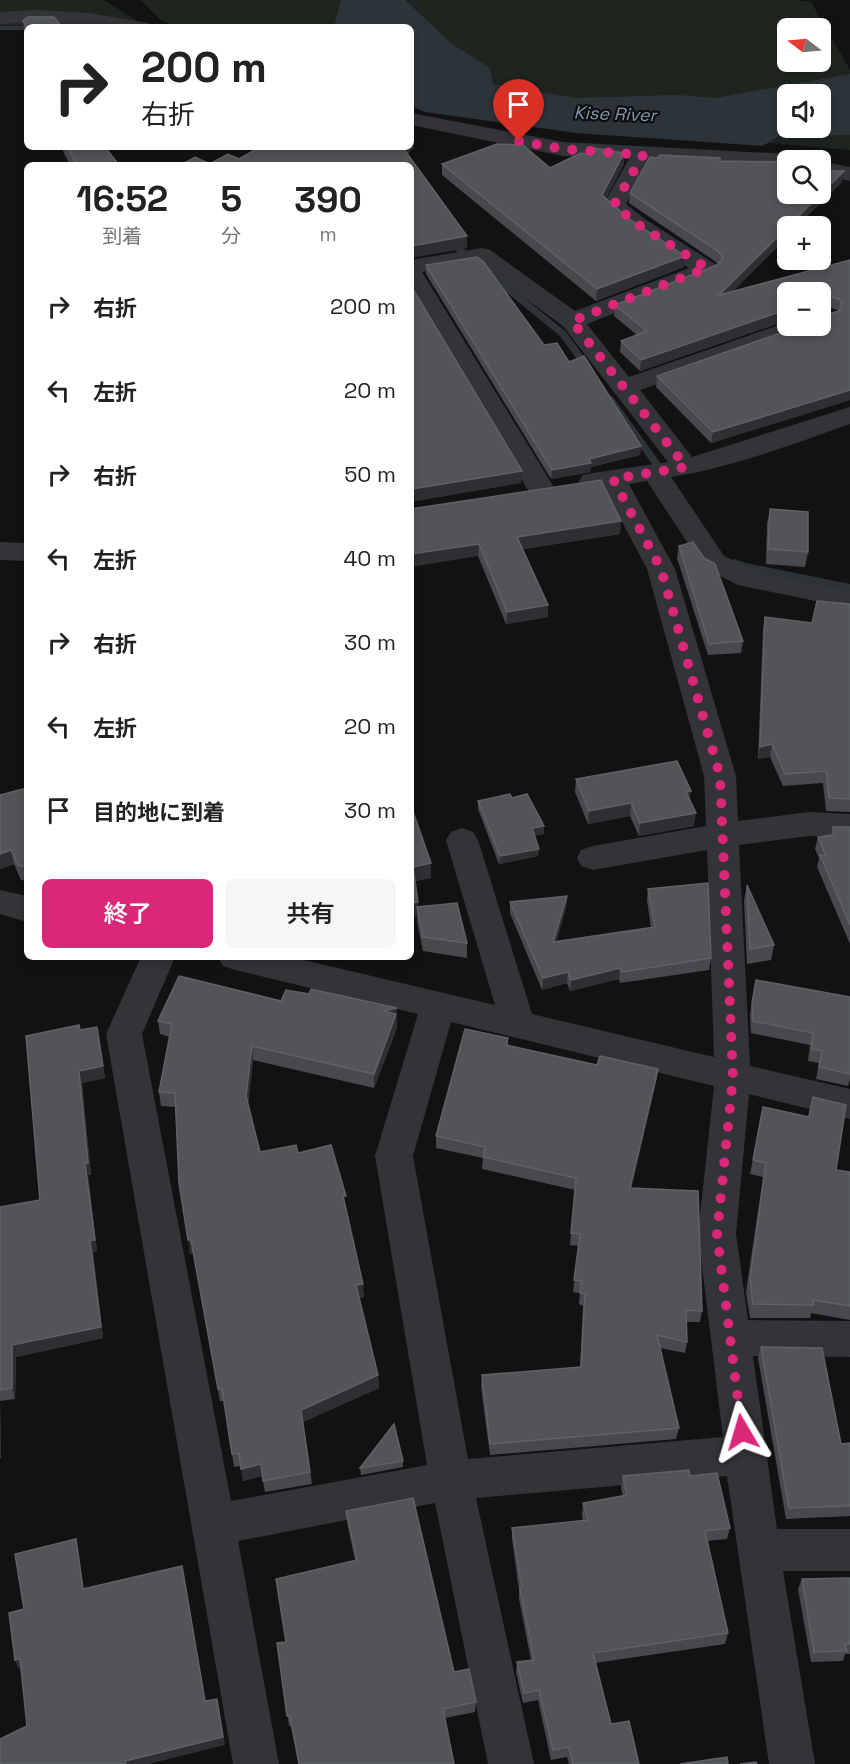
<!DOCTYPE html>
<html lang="ja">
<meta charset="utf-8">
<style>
:root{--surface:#fff;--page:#f6f6f6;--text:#222;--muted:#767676;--accent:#db2777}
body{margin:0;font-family:"Space Grotesk","Noto Sans JP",sans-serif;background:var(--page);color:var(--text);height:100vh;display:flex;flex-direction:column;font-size:22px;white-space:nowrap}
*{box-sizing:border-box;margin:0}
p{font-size:20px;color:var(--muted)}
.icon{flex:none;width:33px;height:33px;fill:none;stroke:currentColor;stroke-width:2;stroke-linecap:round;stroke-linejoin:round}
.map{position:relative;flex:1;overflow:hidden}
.panel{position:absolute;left:24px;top:162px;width:390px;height:798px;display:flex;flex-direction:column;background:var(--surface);border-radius:9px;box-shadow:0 3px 9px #0003}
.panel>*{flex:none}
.hud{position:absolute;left:24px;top:24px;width:390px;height:126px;border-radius:9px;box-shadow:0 3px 9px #0003;background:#fff;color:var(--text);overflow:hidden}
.needle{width:39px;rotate:286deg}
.controls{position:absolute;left:777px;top:18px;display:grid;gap:12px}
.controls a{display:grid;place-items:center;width:54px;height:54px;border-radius:9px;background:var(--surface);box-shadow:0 3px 9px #0003;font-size:30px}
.pin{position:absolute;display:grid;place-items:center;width:51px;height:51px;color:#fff;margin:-62px -26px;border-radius:50% 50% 50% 0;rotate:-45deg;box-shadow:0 0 6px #0007}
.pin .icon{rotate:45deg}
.me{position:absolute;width:66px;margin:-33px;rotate:353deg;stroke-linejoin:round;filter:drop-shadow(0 0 4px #0008)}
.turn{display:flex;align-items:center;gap:21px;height:126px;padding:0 18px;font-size:27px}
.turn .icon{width:78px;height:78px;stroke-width:2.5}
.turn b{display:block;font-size:42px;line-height:51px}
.eta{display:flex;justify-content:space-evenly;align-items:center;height:102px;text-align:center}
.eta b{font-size:36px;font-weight:600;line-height:42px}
.button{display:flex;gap:12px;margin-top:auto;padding:12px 18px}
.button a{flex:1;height:69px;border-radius:9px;background:var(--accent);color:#fff;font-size:24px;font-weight:600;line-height:69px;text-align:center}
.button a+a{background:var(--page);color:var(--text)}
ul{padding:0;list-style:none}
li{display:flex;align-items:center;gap:18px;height:84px;padding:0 18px}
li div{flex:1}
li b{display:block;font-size:22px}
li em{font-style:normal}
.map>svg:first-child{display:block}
</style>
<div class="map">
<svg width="850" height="1764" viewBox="0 0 850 1764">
<rect width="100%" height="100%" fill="#121213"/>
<g fill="#1e251f" fill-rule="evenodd">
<polygon points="0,0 104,0 147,27 0,26"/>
<path d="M 140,0 L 795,0 L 811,2 L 850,70 L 850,150 L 432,113 L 411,27 L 178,27 L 162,21 ZM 788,28 L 820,28 L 820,62 L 788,62 ZM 788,94 L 820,94 L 820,128 L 788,128 Z"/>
</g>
<path fill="#2c343a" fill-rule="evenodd" d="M 341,0 L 405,0 L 452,44 L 490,68 L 493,84 L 575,98 L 677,95 L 715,98 L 850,74 L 850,135 L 779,136 L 763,146 L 576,133 L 425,112 L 411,106 L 411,27 L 334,27 ZM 788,94 L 820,94 L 820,128 L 788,128 Z"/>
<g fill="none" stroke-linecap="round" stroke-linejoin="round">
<g fill="#2c343a" fill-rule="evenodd">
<polygon points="0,26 27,26 30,27 27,27 27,30 0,30"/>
<polygon points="445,238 451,238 566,332 594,370 592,372 586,372 560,336 445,242"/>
<polygon points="610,396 613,397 669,475 669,479 663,479 605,399"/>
<polygon points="734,559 746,563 850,584 850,590 739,568 729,562"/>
</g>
<g fill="#333438" fill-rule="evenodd">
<path d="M 36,10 L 88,13 L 148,23 L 151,27 C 101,27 51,21 0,24 L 0,12 Z"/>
<path d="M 411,113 L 563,142 L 788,154 L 796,156 L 799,160 L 788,160 L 788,168 L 651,160 L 626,204 L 645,219 L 715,264 L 719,269 L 715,274 L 587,324 L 629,377 L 788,322 L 788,326 L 811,326 L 808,331 L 640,390 L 692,457 L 850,407 L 850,424 C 793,444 731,468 671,477 L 724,556 L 756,571 L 850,590 L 850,608 L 738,585 L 704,568 L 647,481 L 629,484 L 675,569 L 736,776 L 738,821 L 809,812 L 850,814 L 850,838 L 809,836 L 739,845 L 750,1066 L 850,1089 L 850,1119 L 749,1094 L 736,1234 L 748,1320 L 850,1321 L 850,1357 L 753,1356 L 777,1529 L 850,1529 L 850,1571 L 783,1571 L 815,1764 L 769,1764 L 727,1476 L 476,1498 L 534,1764 L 488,1764 L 435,1503 L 238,1541 L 279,1764 L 233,1764 L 106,1034 L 141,957 L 175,957 L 142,1034 L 231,1501 L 427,1465 L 375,1156 L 418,1014 L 235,970 L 223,966 L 218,957 L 291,957 L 495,1005 L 446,840 L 451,832 L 462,828 L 473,832 L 478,840 L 532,1014 L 714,1057 L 707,850 L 593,870 L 581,866 L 577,858 L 581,850 L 593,846 L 706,826 L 704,776 L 647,569 L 604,488 L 593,489 L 583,487 L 579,481 L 583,475 L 593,473 L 668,462 L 563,326 L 477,263 L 422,272 L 555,489 L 551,495 L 541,497 L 531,495 L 411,294 L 411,260 L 482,248 L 490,250 L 575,311 L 689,268 L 629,229 L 603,205 L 629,159 L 563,156 L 411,125 ZM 451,1022 L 714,1086 L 698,1234 L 723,1437 L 468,1459 L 413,1156 Z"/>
<polygon points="820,161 850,167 850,181 820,175"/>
<polygon points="0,542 27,543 27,561 0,560"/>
<polygon points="0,890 27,896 27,922 0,914"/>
</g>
</g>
<g fill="#48494e">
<polygon points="23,21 27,27 27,40 25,37"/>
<polygon points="61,147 105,147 119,165 70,165"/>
<polygon points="657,158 720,161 842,182 797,226 788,226 788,236 732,292 850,260 850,400 711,443 656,387 657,376 801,326 838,311 837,310 788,292 788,320 640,371 620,352 621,341 637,335 614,316 615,305 718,264 716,262 629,203 630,193"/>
<polygon points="442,164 550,168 624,164 606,198 684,267 596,301 442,175"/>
<polygon points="426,265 569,362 641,446 640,455 591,467 590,472 551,479 426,274"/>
<polygon points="411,509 620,534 523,549 548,605 548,617 506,624 478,556"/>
<polygon points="770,509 808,552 805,567 766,564 767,524"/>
<polygon points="679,546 743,641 741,653 708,655 677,558"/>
<polygon points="850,604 850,812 826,811 823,783 783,786 770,757 758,759 763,629 765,617 812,623"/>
<polygon points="576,779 690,800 694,826 639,836 630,816 588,824 575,792"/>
<polygon points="27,788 27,881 21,880 14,864 0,869"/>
<polygon points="512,798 544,834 535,835 538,856 499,864 478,809 478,801"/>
<polygon points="411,806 431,863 431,878 415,881 418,907 467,943 467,958 423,951 417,922 417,916 411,917"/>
<polygon points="833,827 850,827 850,944 817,867 819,858 815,849 818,837 831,835"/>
<polygon points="747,885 774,945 771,960 747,964 744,900"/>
<polygon points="648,889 711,958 709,970 620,983 619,979 570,991 567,983 542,990 510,913 510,902 567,896 566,908 556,942 651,928 647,900"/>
<polygon points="756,980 850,997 850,1079 848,1086 816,1079 819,1063 808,1061 810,1045 751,1033 750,1015"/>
<polygon points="309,994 397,1008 397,1028 374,1088 253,1060 248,1105 260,1152 298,1153 346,1209 364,1297 359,1298 378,1375 379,1388 303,1422 312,1484 265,1492 262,1476 243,1481 241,1466 234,1467 224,1401 220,1401 193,1253 190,1254 176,1107 161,1106 159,1092 170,1037 160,1034 158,1021 281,1001"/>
<polygon points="97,1027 105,1078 82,1083 91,1175 88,1175 97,1251 93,1252 103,1338 16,1357 15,1399 0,1401 1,1458 0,1458 0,1207 40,1200 80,1030"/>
<polygon points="508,1038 508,1046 597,1065 658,1069 656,1082 631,1189 702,1311 700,1322 686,1322 687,1342 685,1353 660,1348 679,1428 676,1439 490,1455 481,1387 482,1375 580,1367 583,1306 579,1304 580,1293 573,1292 579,1246 570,1245 575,1190 482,1169 483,1158 436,1148 436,1136"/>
<polygon points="813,1097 836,1170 850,1172 850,1320 811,1313 810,1318 750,1318 746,1292 763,1177 750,1174 763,1107 808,1117"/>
<polygon points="761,1347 841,1444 850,1443 850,1518 850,1516 786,1519 758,1358"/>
<polygon points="403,1461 403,1467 361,1475 360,1468"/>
<polygon points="623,1476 690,1476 730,1528 727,1539 707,1541 728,1633 725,1644 595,1663 611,1724 639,1764 569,1764 567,1757 551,1760 538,1700 523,1703 516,1672 517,1662 531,1660 519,1599 519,1590 512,1539 512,1528 583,1521 582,1515 583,1503 623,1496 621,1488"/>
<polygon points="346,1511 476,1702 475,1712 445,1718 454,1764 299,1764 291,1726 289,1726 277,1643 286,1642 355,1560 347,1522"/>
<polygon points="850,1578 850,1654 845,1654 843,1661 811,1662 798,1589 802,1579"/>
</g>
<g fill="#2e2f32">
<polygon points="414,136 414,148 403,159 403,148 411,147 411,140"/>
<polygon points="624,153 624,164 601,207 602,195"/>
<polygon points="844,171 842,182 797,226 788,226"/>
<polygon points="788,227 788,236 718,306 719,295"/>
<polygon points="467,236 467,248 411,258 411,246"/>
<polygon points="685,256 684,267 596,301 597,289"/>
<polygon points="828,296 826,307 820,308 820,298"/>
<polygon points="788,309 787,320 640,371 641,360"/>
<polygon points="850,390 850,400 711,443 713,432"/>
<polygon points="641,446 640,455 591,467 590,472 551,479 552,470 589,459"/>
<polygon points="522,471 521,483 411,502 411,489"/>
<polygon points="621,521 620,534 517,550 517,537"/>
<polygon points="479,544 478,556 411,567 411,554"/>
<polygon points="548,605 548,617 506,624 507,612"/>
<polygon points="772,744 770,757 758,759 760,747"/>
<polygon points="691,791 689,804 686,792"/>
<polygon points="631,803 630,816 588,824 589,811"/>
<polygon points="696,813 694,826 639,836 640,823"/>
<polygon points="544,826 544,834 532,836 532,828"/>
<polygon points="539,849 538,856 499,864 500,856"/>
<polygon points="11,850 14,864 0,869 0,854"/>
<polygon points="431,863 431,878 413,881 413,867"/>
<polygon points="567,896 566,908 553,954 553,942"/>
<polygon points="418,902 418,915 417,907 417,916 411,917 411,903"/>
<polygon points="620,968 619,979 570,991 571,980"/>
<polygon points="568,972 567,983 542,990 543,978"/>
<polygon points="397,1008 397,1028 374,1088 374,1074 383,1011"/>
<polygon points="97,1027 105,1078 82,1083 91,1175 88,1175 97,1251 93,1252 103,1338 16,1357 15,1399 12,1388 12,1345 90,1240 79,1071"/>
<polygon points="252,1046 253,1060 247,1110 246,1096"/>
<polygon points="658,1069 656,1082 628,1201 630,1188"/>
<polygon points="188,1240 191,1240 193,1253 190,1254"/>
<polygon points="363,1284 364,1297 357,1298 356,1285"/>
<polygon points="378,1375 379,1388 303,1422 301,1410"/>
<polygon points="0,1401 1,1458 0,1454"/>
<polygon points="261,1464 262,1476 243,1481 241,1469"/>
<polygon points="76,1539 78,1548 85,1598 83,1589"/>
<polygon points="20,1659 23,1667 18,1668 15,1660"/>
<polygon points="217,1699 225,1745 149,1764 126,1764 125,1761"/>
</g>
<g fill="#525458" stroke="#5f6166" stroke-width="1.5">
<polygon points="28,17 54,17 62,27 27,27 23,21"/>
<polygon points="497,144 523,145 550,168 581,153 585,154 593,148 624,153 602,195 629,219 685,256 597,289 442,164"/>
<polygon points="67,147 105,147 119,165 77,165"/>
<polygon points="260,147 403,147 403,148 467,236 411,246 411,165 181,165 195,157 210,164 228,154 239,159"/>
<polygon points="660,155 720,158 720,161 788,162 788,194 820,194 820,171 844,171 719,295 850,260 850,390 713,432 657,376 801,326 820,326 820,316 839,311 842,304 839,299 828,296 820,298 820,292 788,292 788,309 641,360 621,341 647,331 615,305 717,265 723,258 718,251 630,193 650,157 657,158"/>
<polygon points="477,257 483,261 544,345 557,343 569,362 584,356 641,446 589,459 591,463 552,470 426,265"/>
<polygon points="411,286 522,471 411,489"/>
<polygon points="601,480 621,521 517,537 548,605 507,612 479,544 411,554 411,509"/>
<polygon points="770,509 808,512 808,552 768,549"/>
<polygon points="693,542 704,558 715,564 743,641 709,644 679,546"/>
<polygon points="817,601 850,604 850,799 829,798 826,771 785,774 772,744 760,747 765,617 812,623"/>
<polygon points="677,761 691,791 686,792 696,813 640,823 631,803 589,811 576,779"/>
<polygon points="27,788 27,867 18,865 11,850 0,854 0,795"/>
<polygon points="510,794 512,798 527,794 544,826 532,828 539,849 500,856 478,801"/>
<polygon points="411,806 431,863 413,867 418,902 411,903"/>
<polygon points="833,827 850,827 850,925 820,855 826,856 818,837 834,835"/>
<polygon points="708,883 711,958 622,972 620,968 571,980 568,972 543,978 510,902 567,896 553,942 655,927 648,889"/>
<polygon points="747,885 774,945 750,949"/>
<polygon points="457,903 467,943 423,937 417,907"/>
<polygon points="179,976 281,1001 286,990 309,994 311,989 397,1008 383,1011 396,1014 374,1074 252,1046 246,1096 260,1152 296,1145 298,1153 331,1145 346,1196 343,1196 363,1284 356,1285 378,1375 301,1410 310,1472 263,1481 261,1464 241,1469 239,1453 232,1454 222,1389 218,1389 191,1240 188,1240 179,1183 175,1093 159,1092 172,1024 158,1021"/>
<polygon points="756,980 850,997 850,1074 819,1067 822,1051 811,1049 813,1033 753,1021 752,1003"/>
<polygon points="79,1025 80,1030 97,1027 103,1066 79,1071 88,1163 85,1163 95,1240 90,1240 101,1327 12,1345 12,1388 0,1390 0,1207 40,1200 26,1036"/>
<polygon points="465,1029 508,1038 506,1045 597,1065 600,1056 658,1069 630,1188 698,1191 702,1311 686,1310 687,1342 657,1335 679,1428 490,1444 482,1375 581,1367 585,1294 580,1293 582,1281 574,1280 580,1234 571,1233 576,1178 483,1157 485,1147 436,1136"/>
<polygon points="813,1097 846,1105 836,1170 850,1172 850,1306 813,1300 814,1305 753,1304 750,1279 766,1163 753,1160 763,1107 809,1117"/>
<polygon points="761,1347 822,1348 841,1444 850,1443 850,1506 789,1508"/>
<polygon points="394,1424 403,1461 360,1468"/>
<polygon points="689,1470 690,1476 717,1473 730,1528 705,1531 728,1633 593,1653 611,1724 629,1721 639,1764 573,1764 569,1747 553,1750 539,1690 524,1693 517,1662 534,1660 520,1589 522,1588 512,1528 588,1520 583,1503 627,1495 623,1476"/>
<polygon points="413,1498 454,1672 469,1669 476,1702 443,1709 454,1764 299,1764 290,1716 287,1716 277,1643 286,1642 276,1579 357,1560 346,1511"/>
<polygon points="76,1539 83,1589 182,1566 205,1701 217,1699 223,1737 125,1761 126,1764 0,1764 0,1739 27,1726 20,1659 15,1660 9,1613 24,1609 15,1554"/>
<polygon points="850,1578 850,1644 845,1644 847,1651 814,1652 802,1579"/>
<polygon points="727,1757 728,1764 680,1764"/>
<polygon points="756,1762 757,1764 740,1764"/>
</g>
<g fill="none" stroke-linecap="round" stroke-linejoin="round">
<polyline stroke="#db2777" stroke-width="10" stroke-dasharray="0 18" points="519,141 563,149 643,155 614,205 637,224 707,268 572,321 686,467 613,479 661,569 720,776 733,1077 717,1234 742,1432"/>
</g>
<g text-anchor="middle" stroke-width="4.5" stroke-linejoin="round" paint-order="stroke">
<g font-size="18" font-style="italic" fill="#7e97aa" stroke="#0d0d0e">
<text transform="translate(615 114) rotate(2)" y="6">Kise River</text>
</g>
</g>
</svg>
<div class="controls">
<a><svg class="needle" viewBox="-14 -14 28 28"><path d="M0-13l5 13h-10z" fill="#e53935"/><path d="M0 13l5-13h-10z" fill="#767676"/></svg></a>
<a><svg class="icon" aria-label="sound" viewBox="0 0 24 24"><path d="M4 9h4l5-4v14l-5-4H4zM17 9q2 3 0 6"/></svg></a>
<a><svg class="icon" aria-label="search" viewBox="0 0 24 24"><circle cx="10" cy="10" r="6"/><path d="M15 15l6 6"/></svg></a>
<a>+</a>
<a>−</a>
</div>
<div class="pin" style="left:519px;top:141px;background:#d93025"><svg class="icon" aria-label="arrive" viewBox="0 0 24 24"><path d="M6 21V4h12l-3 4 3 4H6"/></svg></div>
<svg class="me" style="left:742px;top:1432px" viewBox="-20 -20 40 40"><path d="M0-17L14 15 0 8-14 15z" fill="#db2777" stroke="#fff" stroke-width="4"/></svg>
<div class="hud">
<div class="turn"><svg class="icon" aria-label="right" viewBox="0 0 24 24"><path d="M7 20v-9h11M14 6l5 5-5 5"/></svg><div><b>200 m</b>右折</div></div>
</div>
<section class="panel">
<div class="eta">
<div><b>16:52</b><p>到着</p></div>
<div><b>5</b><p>分</p></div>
<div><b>390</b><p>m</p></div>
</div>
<ul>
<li><svg class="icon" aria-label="right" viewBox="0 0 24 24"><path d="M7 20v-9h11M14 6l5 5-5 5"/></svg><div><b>右折</b></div><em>200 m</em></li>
<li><svg class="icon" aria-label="left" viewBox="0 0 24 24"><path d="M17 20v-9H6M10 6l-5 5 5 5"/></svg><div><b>左折</b></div><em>20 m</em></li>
<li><svg class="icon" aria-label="right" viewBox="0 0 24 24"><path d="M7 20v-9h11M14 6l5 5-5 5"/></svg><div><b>右折</b></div><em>50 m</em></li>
<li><svg class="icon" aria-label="left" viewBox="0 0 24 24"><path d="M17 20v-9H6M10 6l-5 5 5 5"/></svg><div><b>左折</b></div><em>40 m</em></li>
<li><svg class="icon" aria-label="right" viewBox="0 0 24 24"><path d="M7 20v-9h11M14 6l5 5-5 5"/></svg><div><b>右折</b></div><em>30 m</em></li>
<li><svg class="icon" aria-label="left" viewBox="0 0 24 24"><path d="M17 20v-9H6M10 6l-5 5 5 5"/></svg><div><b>左折</b></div><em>20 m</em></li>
<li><svg class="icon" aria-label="arrive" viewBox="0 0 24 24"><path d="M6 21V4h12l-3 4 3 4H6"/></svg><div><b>目的地に到着</b></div><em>30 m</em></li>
</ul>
<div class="button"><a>終了</a><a>共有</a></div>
</section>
</div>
